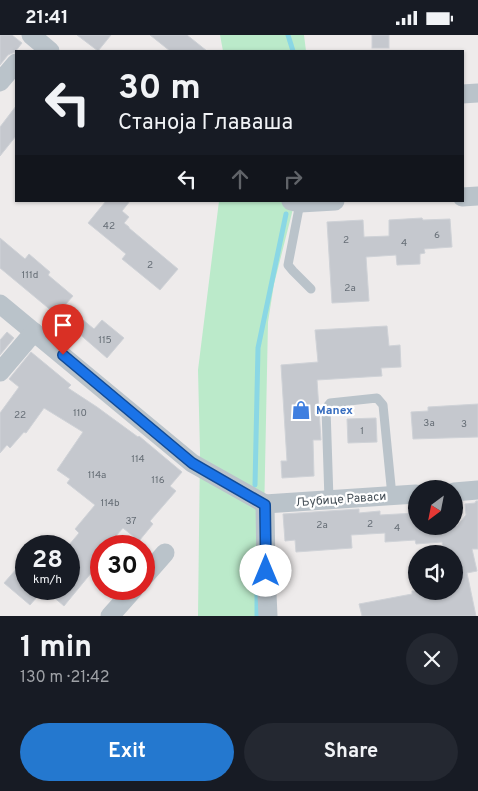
<!DOCTYPE html>
<meta charset="utf-8">
<style>
:root{--surface:#171b24;--page:#242831;--text:#f1f3f6;--muted:#9ea1a6;--accent:#2478cf}
body{margin:0;font-family:Overpass,sans-serif;background:var(--page);color:var(--text);height:100vh;display:flex;flex-direction:column;font-size:19px;white-space:nowrap}
*{box-sizing:border-box;margin:0}
p{font-size:16px;color:var(--muted)}
.icon{flex:none;width:28px;height:28px;fill:none;stroke:currentColor;stroke-width:2;stroke-linecap:round;stroke-linejoin:round}
.map{position:relative;height:581px;overflow:hidden}
.side{display:flex;flex-direction:column;background:var(--surface);flex:1}
.side>*{flex:none}
.top-card{position:absolute;left:15px;top:15px;width:449px;height:152px;border-radius:0px;box-shadow:0 1px 4px #0004;background:#171b24;color:var(--text);overflow:hidden}
.needle{width:32px;rotate:212deg}
.tools{position:absolute;left:408px;top:445px;display:grid;gap:10px}
.tools a{display:grid;place-items:center;width:55px;height:55px;border-radius:50%;background:var(--surface);box-shadow:0 1px 4px #0004;font-size:25px}
.speed{position:absolute;left:15px;top:500px;display:flex;gap:10px;font-size:25px;font-weight:700;text-align:center}
.speed>*{display:grid;place-content:center;width:65px;height:65px;border-radius:50%;background:var(--surface);box-shadow:0 1px 4px #0004;line-height:1}
.speed small{font-size:12px;font-weight:400}
.speed .limit{border:8px solid #d22;background:#fff;color:#111}
.pin{position:absolute;display:grid;place-items:center;width:42px;height:42px;color:#fff;margin:-51px -21px;border-radius:50% 50% 50% 0;rotate:-45deg;box-shadow:0 0 5px #0007}
.pin .icon{rotate:45deg}
.me{position:absolute;width:55px;margin:-28px;rotate:0deg;stroke-linejoin:round;filter:drop-shadow(0 0 4px #0008)}
.turn{display:flex;align-items:center;gap:18px;height:105px;padding:0 20px;font-size:22px}
.turn .icon{width:65px;height:65px;stroke-width:2.5}
.turn b{display:block;font-size:35px;line-height:42px}
.lanes{display:flex;align-items:center;height:48px;padding:0 20px;background:#0003;justify-content:center;gap:25px;direction:ltr}
.lanes .off{opacity:.35}
.round{display:grid;place-items:center;flex:none;width:52px;height:52px;border-radius:26px;background:var(--page)}
.headline{display:flex;align-items:center;justify-content:space-between;height:85px;padding:0 20px}
h1{font-size:30px;font-weight:700;line-height:38px}
.primary-button{display:flex;gap:10px;margin-top:auto;padding:10px 20px}
.primary-button a{flex:1;height:58px;border-radius:30px;background:var(--accent);color:#fff;font-size:20px;font-weight:700;line-height:58px;text-align:center}
.primary-button a+a{background:var(--page);color:var(--text)}
.status{display:flex;justify-content:space-between;align-items:center;height:35px;padding:0 25px;background:var(--surface);direction:ltr}
.status svg{height:14px;fill:currentColor}
.map>svg:first-child{display:block}
</style>
<div class="status"><b>21:41</b><svg viewBox="0 0 49 12"><path d="M0 12V9h3v3zM5 12V6h3v6zM10 12V3h3v9zM15 12V0h3v12zM26 1h20v11H26zM47 4h2v5h-2z"/></svg></div>
<div class="map">
<svg width="478" height="581" viewBox="0 0 478 581">
<rect width="100%" height="100%" fill="#eeebeb"/>
<g fill="#bbeaca">
<polygon points="220,0 304,0 306,16 223,16"/>
<polygon points="219,166 295,166 274,249 268,287 262,581 198,581 200,417 198,335"/>
</g>
<g fill="none" stroke-linecap="round" stroke-linejoin="round">
<g stroke="#8ad7e5" stroke-width="5">
<polyline points="288,0 293,16"/>
<polyline points="255,450 258,313 286,179"/>
<polyline points="257,581 257,544"/>
</g>
</g>
<g fill="#c5c8ce" stroke="#cfd2d7">
<polygon points="0,0 12,0 22,8 15,17 8,20 0,30"/>
<polygon points="77,0 111,0 98,16"/>
<polygon points="150,0 187,0 207,16 170,16"/>
<rect x="372" y="0" width="17" height="13"/>
<polygon points="16,71 16,101 0,121 0,92"/>
<polygon points="106,166 130,166 122,176 129,182 124,188 129,192 129,193 178,234 160,255 122,224 126,219 88,188"/>
<polygon points="422,183 423,185 450,184 452,212 424,214 425,218 420,219 420,229 397,230 396,220 366,222 369,266 332,268 327,187 363,185 364,202 389,201 389,185"/>
<polygon points="0,203 25,224 29,219 50,237 48,240 73,261 65,270 94,294 102,285 124,303 107,323 76,296 68,307 50,292 59,282 0,233"/>
<polygon points="387,291 389,311 400,310 401,332 381,333 382,341 317,345 321,405 313,405 314,441 282,443 281,426 287,426 281,330 318,327 315,295"/>
<polygon points="7,297 14,303 0,320 0,305"/>
<polygon points="31,317 71,350 68,353 97,372 138,402 139,401 182,437 170,451 176,456 150,486 153,489 139,506 123,493 107,511 101,511 101,526 64,571 44,554 30,570 4,548 18,532 26,540 26,554 69,554 69,510 79,498 75,494 95,470 67,448 70,444 57,435 83,397 44,373 26,398 24,397 10,413 7,410 0,418 0,378 19,352 9,344"/>
<polygon points="478,369 478,402 413,404 411,377 428,376 428,372"/>
<polygon points="376,383 377,407 348,408 347,384"/>
<polygon points="476,466 478,466 478,514 472,514 477,536 467,538 476,581 362,581 359,569 412,559 412,556 454,556 454,519 444,519 442,507 416,509 415,505 385,507 385,498 351,500 352,513 296,517 295,505 285,506 283,479 359,474 359,478 380,476 380,480 416,478 416,491 457,491 466,480 465,469 475,468"/>
</g>
<g fill="none" stroke-linecap="round" stroke-linejoin="round">
<g stroke="#bac3ca" stroke-width="9">
<polyline points="300,168 288,230 293,236 311,254"/>
<polyline points="329,465 326,373 330,368 377,363 383,370 392,461"/>
</g>
<g stroke="#bac3ca" stroke-width="19">
<polyline points="31,0 50,16"/>
<polyline points="0,47 16,28"/>
<polyline points="462,59 478,58"/>
<polyline points="462,162 478,161"/>
<polyline points="291,166 300,168 335,166"/>
<polyline points="0,269 192,428 265,469"/>
<polyline points="0,337 34,297"/>
<polyline points="454,457 478,455"/>
<polyline points="265,469 416,459"/>
<polyline points="265,469 266,536 268,581"/>
<polyline points="144,542 165,518"/>
<polyline points="110,581 134,554"/>
</g>
</g>
<g fill="none" stroke-linecap="round" stroke-linejoin="round">
<g stroke="#114b97" stroke-width="12">
<polyline id="route" points="63,320 192,428 265,470 266,536"/>
</g>
<use href="#route" stroke="#1a73e8" stroke-width="9"/>
</g>
<defs>
<g id="shop-bare" transform="scale(1.5)"><path d="M-5-2.5h2.3a2.7 3.5 0 0 1 5.4 0H5L5.5 6h-11ZM-1.5-2.5h3a1.5 2.3 0 0 0-3 0Z" fill="#3f7fe0" stroke="#fff" stroke-width="2.5" paint-order="stroke"/></g>
</defs>
<g fill-rule="evenodd">
<use href="#shop-bare" x="301" y="375"/>
</g>
<g text-anchor="middle" stroke-width="4.5" stroke-linejoin="round" paint-order="stroke">
<g font-size="10" fill="#656d75">
<text x="109" y="194">42</text>
<text x="437" y="203">6</text>
<text x="346" y="208">2</text>
<text x="404" y="211">4</text>
<text x="150" y="233">2</text>
<text x="30" y="243">111d</text>
<text x="350" y="256">2a</text>
<text x="105" y="308">115</text>
<text x="80" y="381">110</text>
<text x="20" y="383">22</text>
<text x="429" y="391">3a</text>
<text x="464" y="392">3</text>
<text x="362" y="399">1</text>
<text x="138" y="427">114</text>
<text x="97" y="443">114a</text>
<text x="158" y="448">116</text>
<text x="110" y="471">114b</text>
<text x="131" y="489">37</text>
<text x="370" y="492">2</text>
<text x="322" y="493">2a</text>
<text x="397" y="496">4</text>
</g>
<g font-size="12" font-weight="bold" fill="#366cbe" stroke="#fff" text-anchor="start">
<text x="316" y="379">Manex</text>
</g>
<g font-size="12" fill="#454f57" stroke="#fff">
<text transform="translate(341 464) rotate(-4)" y="4">Љубице Раваси</text>
</g>
</g>
</svg>
<div class="tools">
<a><svg class="needle" viewBox="-14 -14 28 28"><path d="M0-13l5 13h-10z" fill="#e53935"/><path d="M0 13l5-13h-10z" fill="#9ea1a6"/></svg></a>
<a><svg class="icon" aria-label="sound" viewBox="0 0 24 24"><path d="M4 9h4l5-4v14l-5-4H4zM17 9q2 3 0 6"/></svg></a>
</div>
<div class="speed"><div>28<small>km/h</small></div><div class="limit">30</div></div>
<div class="pin" style="left:63px;top:320px;background:#d93025"><svg class="icon" aria-label="arrive" viewBox="0 0 24 24"><path d="M6 21V4h12l-3 4 3 4H6"/></svg></div>
<svg class="me" style="left:266px;top:536px" viewBox="-20 -20 40 40"><circle r="19" fill="#fff"/><path d="M0-13L10 11 0 6-10 11z" fill="#1a73e8"/></svg>
<div class="top-card">
<div class="turn"><svg class="icon" aria-label="left" viewBox="0 0 24 24"><path d="M17 20v-9H6M10 6l-5 5 5 5"/></svg><div><b>30 m</b>Станоја Главаша</div></div>
<div class="lanes"><svg class="icon" aria-label="left" viewBox="0 0 24 24"><path d="M17 20v-9H6M10 6l-5 5 5 5"/></svg><svg class="icon off" aria-label="ahead" viewBox="0 0 24 24"><path d="M12 20V5M6 11l6-6 6 6"/></svg><svg class="icon off" aria-label="right" viewBox="0 0 24 24"><path d="M7 20v-9h11M14 6l5 5-5 5"/></svg></div>
</div>
</div>
<section class="side">
<div class="headline"><div><h1>1 min</h1><p>130 m · 21:42</p></div><a class="round"><svg class="icon" aria-label="close" viewBox="0 0 24 24"><path d="M6 6l12 12M18 6L6 18"/></svg></a></div>
<div class="primary-button"><a>Exit</a><a>Share</a></div>
</section>
